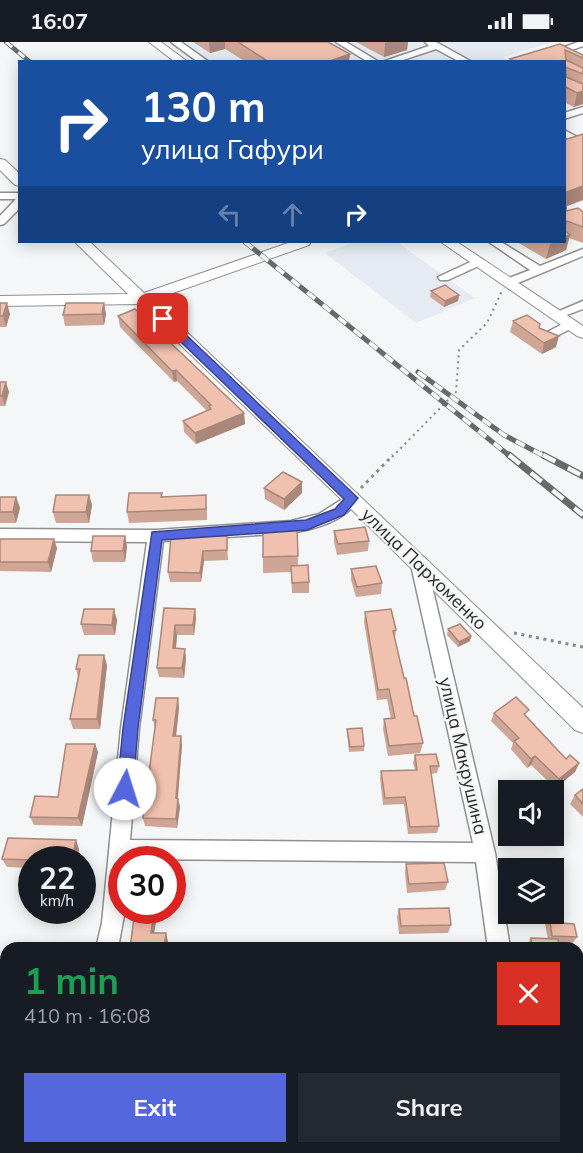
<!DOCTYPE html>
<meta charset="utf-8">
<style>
:root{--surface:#171b24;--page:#242831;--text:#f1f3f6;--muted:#9ea1a6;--accent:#5467dd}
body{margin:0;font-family:Mulish,sans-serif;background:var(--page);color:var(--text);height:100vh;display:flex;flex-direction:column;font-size:22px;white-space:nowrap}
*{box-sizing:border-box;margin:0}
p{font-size:20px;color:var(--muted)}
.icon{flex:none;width:33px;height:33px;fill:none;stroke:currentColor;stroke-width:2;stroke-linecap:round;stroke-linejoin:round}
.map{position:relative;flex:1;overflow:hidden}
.details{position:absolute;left:0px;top:900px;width:584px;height:212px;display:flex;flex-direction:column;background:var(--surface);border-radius:18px 18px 0 0;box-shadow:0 3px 15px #0003}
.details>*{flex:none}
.banner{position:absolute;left:18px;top:18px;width:548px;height:183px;border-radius:0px;box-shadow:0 3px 15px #0003;background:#1a4fa0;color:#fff;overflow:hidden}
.fabs{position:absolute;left:498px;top:738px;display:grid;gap:12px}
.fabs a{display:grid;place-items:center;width:66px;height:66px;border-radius:0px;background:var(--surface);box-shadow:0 3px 15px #0003;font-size:30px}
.speed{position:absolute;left:18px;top:804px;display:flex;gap:12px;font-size:30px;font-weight:700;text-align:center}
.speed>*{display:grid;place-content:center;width:78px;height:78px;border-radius:50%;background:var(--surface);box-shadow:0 3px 15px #0003;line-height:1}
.speed small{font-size:15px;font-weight:400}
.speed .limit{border:9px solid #d22;background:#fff;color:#111}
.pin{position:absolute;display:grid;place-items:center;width:51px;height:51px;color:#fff;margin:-26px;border-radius:12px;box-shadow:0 3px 9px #0006}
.me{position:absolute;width:66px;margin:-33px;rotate:5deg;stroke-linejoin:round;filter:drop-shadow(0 0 4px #0008)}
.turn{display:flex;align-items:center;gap:21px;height:126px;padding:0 24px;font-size:27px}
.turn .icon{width:78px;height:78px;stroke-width:2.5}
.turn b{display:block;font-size:42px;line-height:51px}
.lanes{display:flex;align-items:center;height:57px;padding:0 24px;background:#0003;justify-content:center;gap:30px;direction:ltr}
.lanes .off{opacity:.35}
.round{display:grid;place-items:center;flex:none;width:63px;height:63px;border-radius:0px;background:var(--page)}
.summary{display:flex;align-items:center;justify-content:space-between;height:102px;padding:0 24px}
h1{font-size:36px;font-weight:700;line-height:45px;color:#1e9e55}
.button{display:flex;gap:12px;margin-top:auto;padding:12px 24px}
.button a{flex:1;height:69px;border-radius:0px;background:var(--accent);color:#fff;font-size:24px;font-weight:700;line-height:69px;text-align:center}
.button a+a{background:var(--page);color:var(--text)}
.status{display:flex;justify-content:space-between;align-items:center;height:42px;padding:0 30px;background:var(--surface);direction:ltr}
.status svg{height:16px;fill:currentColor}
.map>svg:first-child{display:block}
</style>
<div class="status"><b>16:07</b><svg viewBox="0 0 49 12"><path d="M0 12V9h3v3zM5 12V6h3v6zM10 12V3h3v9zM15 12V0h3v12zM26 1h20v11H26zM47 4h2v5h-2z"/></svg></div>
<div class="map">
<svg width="583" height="1111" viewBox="0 0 583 1111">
<rect width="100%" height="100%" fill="#f5f6f7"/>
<g fill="#e6ebf3">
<polygon points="164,0 553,0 504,15 508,20 193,19"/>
<polygon points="354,200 397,200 475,256 416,281 325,211"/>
</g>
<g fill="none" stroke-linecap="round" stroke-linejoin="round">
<g stroke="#909091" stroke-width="3">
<g id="minor">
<polygon points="171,0 181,0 209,20 198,20"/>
<polygon points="336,0 346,0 379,20 368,20"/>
<polygon points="425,0 436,0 472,20 460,20 436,7 397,20 382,20 429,4"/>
<polygon points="578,0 583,0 583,4 538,20 524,20"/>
<polygon points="583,65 583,71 564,77 564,71"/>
<polygon points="564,88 583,98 583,105 564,95"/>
<polygon points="0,151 20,151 20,166 4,182 0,183 0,174 16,157 0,157"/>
<polygon points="489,200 501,200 540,224 583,207 583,214 508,245 502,241 504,238 530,228"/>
<polygon points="479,216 483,218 483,222 448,238 440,238 438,235"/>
<polygon points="583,259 583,267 556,277 550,273"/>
<polygon points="570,278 574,279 576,282 574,285 549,298 544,299 538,295"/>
<path d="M 352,451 L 357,452 L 360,456 C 345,479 316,487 291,491 L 163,499 L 139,686 L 130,798 L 473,801 L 411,523 L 413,519 L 425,519 L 427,523 L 495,811 L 510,906 L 488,906 L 476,820 L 129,817 L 122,818 L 122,868 L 125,868 L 118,906 L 96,906 L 102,881 L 121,686 L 147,500 L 0,499 L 0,487 L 156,488 L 291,479 L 319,472 Z"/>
<polygon points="44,1106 68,1106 67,1111 43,1111"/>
<rect x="497" y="1106" width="24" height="5"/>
</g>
</g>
<g stroke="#909091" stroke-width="2">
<g id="major">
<polygon points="149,0 161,0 188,20 175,20"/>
<polygon points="0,117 5,118 20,132 20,144 15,143 0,128"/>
<polygon points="75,200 90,200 144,251 291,200 311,200 309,203 153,258 583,666 583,691 575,688 345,461 138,262 0,264 0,254 128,252"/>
<polygon points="441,200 457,200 583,284 583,296 577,294"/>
</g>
</g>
<polyline stroke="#8a8b8c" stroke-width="2" stroke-dasharray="2 4" stroke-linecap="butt" points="392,415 456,350 459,308 487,281 502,249"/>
<g stroke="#8a8b8c" stroke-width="3" stroke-dasharray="3 4.5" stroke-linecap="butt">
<polyline points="361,446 393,413"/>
<polyline points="514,591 583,605"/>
</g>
<use href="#minor" fill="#fff" fill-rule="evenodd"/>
<use href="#major" fill="#fff" fill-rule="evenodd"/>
<g stroke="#686969" stroke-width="4.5">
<polyline id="rail-far2" points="6,0 30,20"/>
</g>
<g stroke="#686969" stroke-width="5">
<g id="rail-far1">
<polyline points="245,200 511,415"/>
<polyline points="418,330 504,393 546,415"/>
</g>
</g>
<g stroke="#686969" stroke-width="7">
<g id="rail">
<polyline points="509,413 583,473"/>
<polyline points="543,413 583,434"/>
</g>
</g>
<use href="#rail-far2" stroke="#f5f6f7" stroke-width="3" stroke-dasharray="8" stroke-linecap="butt"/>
<use href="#rail-far1" stroke="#f5f6f7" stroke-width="4" stroke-dasharray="10" stroke-linecap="butt"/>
<use href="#rail" stroke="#f5f6f7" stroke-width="4.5" stroke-dasharray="14" stroke-linecap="butt"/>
</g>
<g fill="#cfa696">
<polygon points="193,0 328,0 349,20 246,20 225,7 210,11"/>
<polygon points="356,0 408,0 407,8 384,15"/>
<polygon points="560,2 583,13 583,62 574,65 564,60 564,20 510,20 510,17"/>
<polygon points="583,92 583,158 567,164 566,169 583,170 583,201 569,196 566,208 546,217 517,200 564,200 564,98"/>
<polygon points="431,249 459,253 458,259 444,265 430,255"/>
<polygon points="0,261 10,272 6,285 0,285"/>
<polygon points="106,272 104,283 65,284 63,273"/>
<polygon points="118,274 244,371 245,382 196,402 184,390 183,379 207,369 177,339 174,340 120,285"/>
<polygon points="513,279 539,286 556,305 542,312 510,290"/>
<polygon points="0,340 9,350 5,364 0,364"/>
<polygon points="302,440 302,451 284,468 265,457 264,446"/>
<polygon points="162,451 162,454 207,464 207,478 129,481 127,470"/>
<polygon points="89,453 92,463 89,481 56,481 53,470"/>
<polygon points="0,455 16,455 20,466 16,481 0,481"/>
<polygon points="297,485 298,524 309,540 309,551 292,551 291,530 263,531 263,515"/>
<polygon points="334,489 369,499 368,509 337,513 334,500"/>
<polygon points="125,494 127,505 125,520 93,520 91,509"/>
<polygon points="227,494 228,518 204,519 201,540 170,540 168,530"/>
<polygon points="0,497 57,506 51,530 0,529"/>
<polygon points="351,527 382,541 381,552 356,555 351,538"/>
<polygon points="164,566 195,567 196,576 194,593 177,593 176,607 186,616 184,636 159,635 157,626"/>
<polygon points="365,570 396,588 395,597 404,636 414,674 423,701 420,711 388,714 383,687 384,677 391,677 387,657 377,658 364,580"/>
<polygon points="117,578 115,593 84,593 81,582"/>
<polygon points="448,587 471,594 470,599 458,605 447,593"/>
<polygon points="107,623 100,687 73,687 70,677 78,635 76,627"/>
<polygon points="178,656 179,666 176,694 182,703 178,757 180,765 177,786 145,784 143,776 155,686 153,678"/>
<polygon points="494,671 527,675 566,717 579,721 575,730 555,746 531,723 527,726 511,707 513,701 491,679"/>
<polygon points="347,687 364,704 364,709 349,710 347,692"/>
<polygon points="95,702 98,710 82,784 34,783 30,775 58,755"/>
<polygon points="415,713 439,724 437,731 431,732 439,784 437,791 408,792 404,762 383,763 380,736 381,729 415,728 413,721"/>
<polygon points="583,747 583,775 570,762 575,753"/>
<polygon points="79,807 77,818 32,818 32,826 7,825 2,817"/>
<polygon points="406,822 448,840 445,848 407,851 405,831"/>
<polygon points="508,830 508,847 506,835"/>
<polygon points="399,867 451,883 448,891 399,892 397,875"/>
<polygon points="518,872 554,872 577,895 572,902 558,901 559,906 527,906 527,903 531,896 548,897 544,877 519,877"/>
<rect x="578" y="1008" width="5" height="35"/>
<polygon points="433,1106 455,1106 453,1109"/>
</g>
<g fill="#a9877a">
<polygon points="209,0 225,0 225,7 210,11"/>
<polygon points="389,0 408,0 407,8 384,15 385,1"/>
<polygon points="350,12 349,20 326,20"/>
<polygon points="583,49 583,62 574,65 577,51"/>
<polygon points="583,144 583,158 564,165 564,151"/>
<polygon points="567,179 564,192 564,182"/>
<polygon points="570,193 566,208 546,217 550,202 555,200 564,200 564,195"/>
<polygon points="459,253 458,259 444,265 445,259"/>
<polygon points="7,261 10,272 6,285 3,274"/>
<polygon points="104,261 106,272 104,283 102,272"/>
<polygon points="559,294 556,305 542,312 544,301"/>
<polygon points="176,328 177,339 174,340 172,329"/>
<polygon points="6,340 9,350 5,364 2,354"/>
<polygon points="244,371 245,382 196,402 195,391"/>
<polygon points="302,440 302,451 284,468 284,457"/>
<polygon points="89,453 92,463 89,481 86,470"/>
<polygon points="16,455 20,466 16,481 13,470"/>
<polygon points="125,494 127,505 125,520 123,509"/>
<polygon points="54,497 57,506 51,530 48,520"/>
<polygon points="203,509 204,519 201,540 200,531"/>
<polygon points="114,567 117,578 115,593 112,583"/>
<polygon points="195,567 196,576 194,593 193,583"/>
<polygon points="175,583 177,593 175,616 173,606"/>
<polygon points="471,594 470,599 458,605 459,600"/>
<polygon points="185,607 186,616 184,636 182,626"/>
<polygon points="104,613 107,623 100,687 97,677"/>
<polygon points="178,656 179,666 175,703 173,694"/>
<polygon points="181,694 182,703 177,763 178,757 180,765 177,786 176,777 176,756"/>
<polygon points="95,702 98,710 82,784 78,776"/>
<polygon points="535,714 531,723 527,726 531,717"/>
<polygon points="579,721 575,730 555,746 559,737"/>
<polygon points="76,798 79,807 77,818 72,818"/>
<polygon points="53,868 69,868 56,877 52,869"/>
<polygon points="154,868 158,868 153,898 151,891"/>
<polygon points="166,891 168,899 167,906 164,906"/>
<polygon points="6,1106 16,1106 14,1111 4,1111"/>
<polygon points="135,1106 140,1106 138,1111 134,1111"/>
</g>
<g fill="#f1c1af" stroke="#a9877a" stroke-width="1.5">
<polygon points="238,0 328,0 350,12 327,20 269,20"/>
<polygon points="560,2 583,13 583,16 565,8 566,18 583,26 583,32 565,25 566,35 583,42 583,49 577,51 564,44 564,20 516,20 510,17"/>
<polygon points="583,92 583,144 564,151 564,98"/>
<polygon points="564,156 567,158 566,169 578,166 583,170 583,185 567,179 564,182"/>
<polygon points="564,188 570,193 564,195"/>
<polygon points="445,243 459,253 445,259 431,249"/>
<polygon points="0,261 7,261 3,274 0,274"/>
<polygon points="66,261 104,261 102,272 63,273"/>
<polygon points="135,267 244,371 195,391 183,379 211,367 209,364 211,363 176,328 172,329 118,274"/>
<polygon points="527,273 540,282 539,286 559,294 544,301 513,279"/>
<polygon points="0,340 6,340 2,354 0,354"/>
<polygon points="283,430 302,440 284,457 264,446"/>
<polygon points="129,451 162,451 161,455 206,453 206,467 127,470"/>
<polygon points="56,453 89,453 86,470 53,470"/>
<polygon points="0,455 16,455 13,470 0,470"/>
<polygon points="297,485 298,514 263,515 263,486"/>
<polygon points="365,485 369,499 338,502 334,489"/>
<polygon points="93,494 125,494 123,509 91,509"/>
<polygon points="171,494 227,494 227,508 203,509 200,531 168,530"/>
<polygon points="0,497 54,497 48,520 0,520"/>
<polygon points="308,523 309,540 292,541 291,524"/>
<polygon points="376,524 382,541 357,545 351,527"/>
<polygon points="164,566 195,567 193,583 175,583 173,606 185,607 182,626 157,626"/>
<polygon points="84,567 114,567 112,583 81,582"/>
<polygon points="391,567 396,588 393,589 404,636 406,636 414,674 417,674 423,701 389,704 384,677 395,676 389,647 378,648 365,570"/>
<polygon points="460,582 471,594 459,600 448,587"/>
<polygon points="79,613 104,613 97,677 70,677 80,627 76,627"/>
<polygon points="516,655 529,668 524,672 566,717 570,713 579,721 559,737 535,714 531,717 514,699 519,696 494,671"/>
<polygon points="156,656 178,656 173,694 181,694 176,756 178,757 176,777 143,776 156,678 153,678"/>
<polygon points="362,686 364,704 350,705 347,687"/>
<polygon points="66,702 95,702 78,776 30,775 35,754 58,755"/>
<polygon points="436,712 439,724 430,724 439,784 410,785 405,755 385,756 381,729 417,728 415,713"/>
<polygon points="583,747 583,762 575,753"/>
<polygon points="8,796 76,798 72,818 32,818 2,817"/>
<polygon points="444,821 448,840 409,842 406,822"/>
<polygon points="554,840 563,881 574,882 577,895 552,894 549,872 554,872"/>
<polygon points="449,866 451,883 401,884 399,867"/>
<polygon points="135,868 154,868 151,891 166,891 164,906 130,906"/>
<polygon points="531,896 558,897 559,906 532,906"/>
<polygon points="407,903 449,905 449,906 407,906"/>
<polygon points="0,999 6,1000 6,1106 4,1111 0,1111"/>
<polygon points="578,1008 583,1008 583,1039 578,1038"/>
<polygon points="85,1106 135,1106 134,1111 84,1111"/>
</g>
<polygon fill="#5467dd" stroke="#374390" stroke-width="1.5" points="163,274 167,275 358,456 344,473 307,488 162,498 138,686 133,747 131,752 125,754 120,752 117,747 123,686 152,490 306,478 335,467 344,457 159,279 159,275"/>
<g text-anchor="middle" stroke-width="4.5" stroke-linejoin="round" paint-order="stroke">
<g font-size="18" fill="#282929" stroke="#f5f6f7">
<text transform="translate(424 527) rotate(44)" y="6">улица Пархоменко</text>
<text transform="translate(463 714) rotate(77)" y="6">улица Макрушина</text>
</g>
</g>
</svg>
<div class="fabs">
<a><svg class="icon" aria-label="sound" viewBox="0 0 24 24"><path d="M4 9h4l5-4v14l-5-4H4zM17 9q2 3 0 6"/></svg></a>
<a><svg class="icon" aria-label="layers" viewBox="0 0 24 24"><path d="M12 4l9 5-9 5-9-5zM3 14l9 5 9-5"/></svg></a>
</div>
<div class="speed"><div>22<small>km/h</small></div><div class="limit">30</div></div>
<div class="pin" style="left:163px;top:277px;background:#d93025"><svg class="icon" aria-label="arrive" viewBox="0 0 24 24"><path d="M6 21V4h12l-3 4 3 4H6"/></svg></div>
<svg class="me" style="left:125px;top:747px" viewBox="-20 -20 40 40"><circle r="19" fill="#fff"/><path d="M0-13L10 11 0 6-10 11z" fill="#5467dd"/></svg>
<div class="banner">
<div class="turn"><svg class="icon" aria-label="right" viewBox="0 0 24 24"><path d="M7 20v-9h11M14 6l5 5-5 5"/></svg><div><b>130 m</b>улица Гафури</div></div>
<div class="lanes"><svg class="icon off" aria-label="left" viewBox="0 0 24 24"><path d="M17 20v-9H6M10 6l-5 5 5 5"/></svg><svg class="icon off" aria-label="ahead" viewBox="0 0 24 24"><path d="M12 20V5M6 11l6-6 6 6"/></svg><svg class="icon" aria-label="right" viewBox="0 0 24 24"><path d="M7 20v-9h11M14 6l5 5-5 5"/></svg></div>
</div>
<section class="details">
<div class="summary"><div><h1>1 min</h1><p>410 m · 16:08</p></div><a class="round" style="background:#d93025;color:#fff"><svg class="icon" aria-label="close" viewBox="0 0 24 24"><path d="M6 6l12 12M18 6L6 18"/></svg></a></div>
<div class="button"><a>Exit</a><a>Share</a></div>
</section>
</div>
